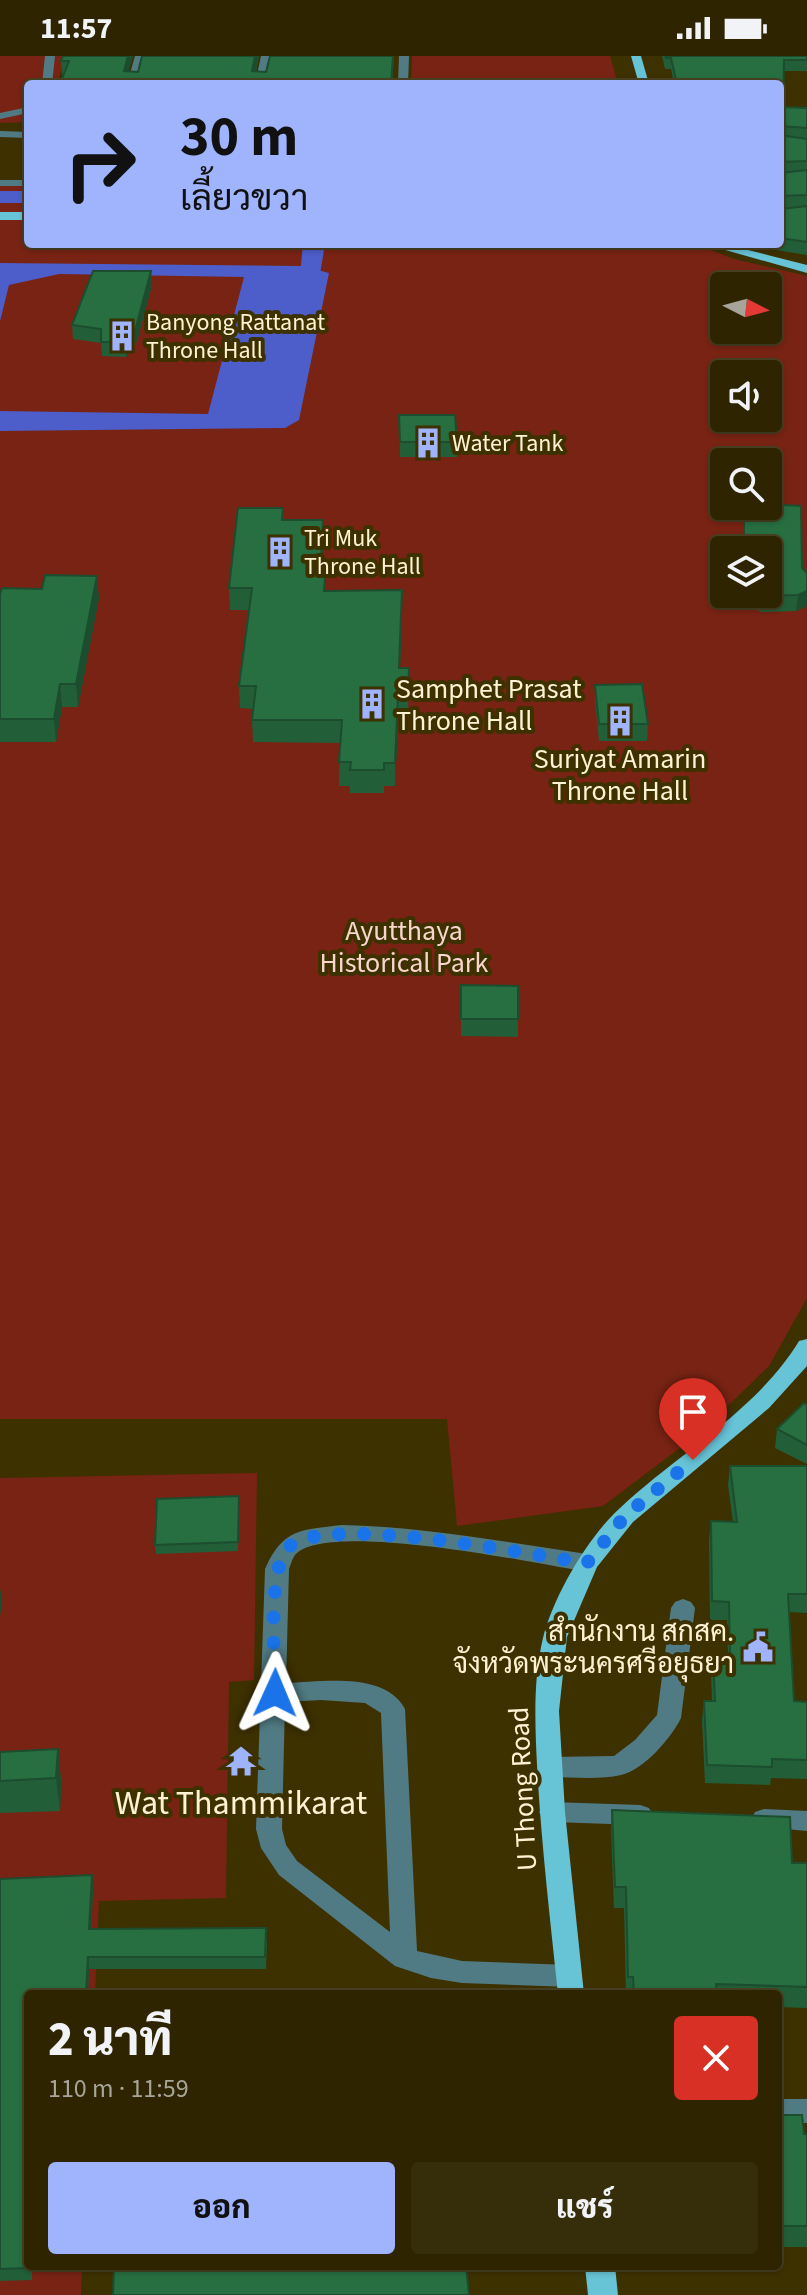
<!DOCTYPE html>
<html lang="th">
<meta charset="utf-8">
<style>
:root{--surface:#2e2500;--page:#362d0a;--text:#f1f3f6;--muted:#a7a599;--line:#494222;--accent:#a0b3fd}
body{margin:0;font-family:"Source Sans 3",Sarabun,sans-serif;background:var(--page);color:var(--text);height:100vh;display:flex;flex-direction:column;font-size:30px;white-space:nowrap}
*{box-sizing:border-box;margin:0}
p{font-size:26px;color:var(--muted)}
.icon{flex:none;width:44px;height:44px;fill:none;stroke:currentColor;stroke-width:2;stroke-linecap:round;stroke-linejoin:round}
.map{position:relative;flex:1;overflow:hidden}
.drawer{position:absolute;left:24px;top:1934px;width:758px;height:280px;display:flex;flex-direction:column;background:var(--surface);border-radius:8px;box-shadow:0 2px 6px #0004,0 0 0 2px var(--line)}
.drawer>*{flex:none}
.hud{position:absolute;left:24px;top:24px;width:760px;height:168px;border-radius:8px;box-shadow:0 2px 6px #0004,0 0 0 2px var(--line);background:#a0b3fd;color:#111;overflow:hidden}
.needle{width:52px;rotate:96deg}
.buttons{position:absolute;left:710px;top:216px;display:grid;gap:16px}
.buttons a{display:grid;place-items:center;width:72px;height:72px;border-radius:8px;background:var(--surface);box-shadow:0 2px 6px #0004,0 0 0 2px var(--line);font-size:40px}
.pin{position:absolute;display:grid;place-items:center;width:68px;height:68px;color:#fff;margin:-82px -34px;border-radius:50% 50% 50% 0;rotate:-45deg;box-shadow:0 0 8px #0007}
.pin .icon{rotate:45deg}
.me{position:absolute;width:88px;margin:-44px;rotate:1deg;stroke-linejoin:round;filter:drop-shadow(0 0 6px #0008)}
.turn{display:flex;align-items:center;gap:28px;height:168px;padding:0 24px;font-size:36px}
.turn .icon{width:104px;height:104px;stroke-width:2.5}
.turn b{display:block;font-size:56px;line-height:68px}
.round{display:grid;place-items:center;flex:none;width:84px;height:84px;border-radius:8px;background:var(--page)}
.headline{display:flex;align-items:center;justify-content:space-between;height:136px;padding:0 24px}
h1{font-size:48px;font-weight:800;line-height:60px}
.cta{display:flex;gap:16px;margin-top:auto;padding:16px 24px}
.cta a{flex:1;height:92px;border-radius:8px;background:var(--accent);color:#111;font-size:32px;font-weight:800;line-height:92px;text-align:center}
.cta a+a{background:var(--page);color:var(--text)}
.status{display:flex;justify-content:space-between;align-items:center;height:56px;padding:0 40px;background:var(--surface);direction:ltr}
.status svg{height:22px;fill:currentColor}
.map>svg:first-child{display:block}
</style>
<div class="status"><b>11:57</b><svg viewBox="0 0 49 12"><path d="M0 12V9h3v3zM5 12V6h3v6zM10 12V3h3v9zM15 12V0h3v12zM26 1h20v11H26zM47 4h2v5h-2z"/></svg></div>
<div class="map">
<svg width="807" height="2239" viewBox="0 0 807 2239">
<rect width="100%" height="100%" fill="#3e3100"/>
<g fill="#782313" fill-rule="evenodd">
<polygon points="0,0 66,0 57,28 28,28 28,66 0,67"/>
<polygon points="412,0 610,0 618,28 411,28"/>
<path d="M 0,130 L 28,130 L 28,188 L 695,188 L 734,203 L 807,220 L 807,1242 L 769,1310 L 701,1376 L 603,1450 L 457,1470 L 447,1363 L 0,1363 ZM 724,230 L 768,230 L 768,274 L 724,274 ZM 724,318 L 768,318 L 768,362 L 724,362 ZM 724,406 L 768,406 L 768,450 L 724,450 ZM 724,494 L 768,494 L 768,538 L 724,538 Z"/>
<polygon points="257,1417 254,1624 229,1626 226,1842 99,1845 95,1938 28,1938 28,2210 82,2210 81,2239 0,2239 0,1422"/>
</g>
<polygon fill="#4d5dc9" points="0,207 303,210 329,217 299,364 285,372 0,375 0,355 208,358 244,221 59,218 9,229 0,265"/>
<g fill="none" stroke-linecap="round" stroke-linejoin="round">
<g fill="#4d5dc9" fill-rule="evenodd">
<rect x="0" y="135" width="28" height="12"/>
<polygon points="303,188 325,188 319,224 303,224 300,219"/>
</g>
<g fill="#517b84" fill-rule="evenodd">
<polygon points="45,0 55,0 52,28 42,28"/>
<polygon points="135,0 145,0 137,28 127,28"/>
<polygon points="261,0 271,0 265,28 255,28"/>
<polygon points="399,0 409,0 408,28 398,28"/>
<polygon points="28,51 28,57 0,63 0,57"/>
<polygon points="0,75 28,76 28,82 0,81"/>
<rect x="0" y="124" width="28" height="6"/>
<path d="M 342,1469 C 425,1471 505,1486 587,1498 L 595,1501 L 599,1507 L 595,1513 L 587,1516 C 535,1507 333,1465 297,1497 C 293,1500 291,1508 289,1513 L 286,1627 C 321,1626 385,1615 405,1653 L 417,1895 L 462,1905 L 569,1909 L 578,1912 L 582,1920 L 578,1928 L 569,1931 L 462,1927 L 431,1922 L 395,1910 L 279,1819 L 261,1792 L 256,1773 L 265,1513 C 283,1472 301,1474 342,1469 ZM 321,1644 L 365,1647 L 381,1657 L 390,1876 L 297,1805 L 286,1789 L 282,1773 L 285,1646 Z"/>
<path d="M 683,1543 L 691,1546 L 695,1552 L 681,1662 C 671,1682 644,1714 621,1719 C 599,1724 573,1721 550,1721 L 541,1718 L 538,1711 L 541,1704 L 550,1701 L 614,1700 L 635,1684 L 657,1659 L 671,1552 L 675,1546 Z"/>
<polygon points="552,1746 640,1749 649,1752 653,1759 649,1766 640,1769 552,1766 543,1763 539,1756 543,1749"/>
<polygon points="764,1753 807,1755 807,1775 755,1770 751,1763 755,1756"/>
<rect x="778" y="2043" width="29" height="24"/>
</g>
<g fill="#67c3d6" fill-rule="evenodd">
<polygon points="631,0 641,0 649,28 639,28"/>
<rect x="0" y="156" width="28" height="8"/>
<polygon points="704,188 724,188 807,209 807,217"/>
<path d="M 807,1283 L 807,1310 L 769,1352 L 633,1466 L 597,1511 L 567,1581 L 559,1655 L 565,1756 L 584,1938 L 558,1938 C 550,1862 541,1785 537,1709 C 535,1667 533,1623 543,1582 C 553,1541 588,1481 619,1453 C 678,1397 756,1356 799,1285 Z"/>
<polygon points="585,2210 615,2210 618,2239 588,2239"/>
</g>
</g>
<g fill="#225f38">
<polygon points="63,0 133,0 128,15 138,16 142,0 259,0 256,15 266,16 394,0 392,28 60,28 63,19 62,19 61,5"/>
<polygon points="662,0 807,0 807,15 784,15 783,51 807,52 807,199 776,194 754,188 780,188 780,28 674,28 671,13 665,13"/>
<polygon points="151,215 152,229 137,285 126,301 102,300 101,287 73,283 72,269"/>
<polygon points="399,359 457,386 457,401 400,401"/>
<polygon points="744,450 807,517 807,550 796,555 762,556 743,549 732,538 768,538 768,494 743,494"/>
<polygon points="283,464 323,464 322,521 325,535 402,556 400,612 409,612 408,662 398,662 395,730 384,730 384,737 350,737 350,730 339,730 340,687 253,686 252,664 253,653 240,652 239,630 249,554 230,554 229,532"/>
<polygon points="0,538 99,542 78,651 62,651 56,686 0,686"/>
<polygon points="595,629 648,668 647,685 599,685 595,645"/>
<polygon points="461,929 518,963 518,981 461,980"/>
<polygon points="807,1349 807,1408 775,1392 777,1373"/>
<polygon points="730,1410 807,1410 807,1557 789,1556 794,1645 807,1646 807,1723 771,1722 770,1729 705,1727 702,1664 704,1645 712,1645 711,1617 713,1599 728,1599 727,1564 710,1564 709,1484 711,1465 733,1466 728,1429"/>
<polygon points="239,1440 238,1495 156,1498 155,1489"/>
<polygon points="58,1693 61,1726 60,1755 0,1757 0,1696"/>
<polygon points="612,1754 792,1807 807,1807 807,1952 778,1951 778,1938 626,1938 624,1852 614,1852 611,1775"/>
<polygon points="0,1823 93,1832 91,1873 267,1885 266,1913 89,1913 88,1938 28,1938 28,2210 32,2210 32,2224 0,2225"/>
<polygon points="778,2059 804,2078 807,2078 807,2191 778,2191"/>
</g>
<g fill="#1b4d2e">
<polygon points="128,0 133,0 125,28 124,15"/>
<polygon points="255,0 259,0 253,28 252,15"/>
<polygon points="151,215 152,229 137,285 126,301 125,286"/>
<polygon points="323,464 323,486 320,543 320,521"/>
<polygon points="97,520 99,542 78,651 76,628"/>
<polygon points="807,535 807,550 796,555 798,539"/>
<polygon points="60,628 62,651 56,686 54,663"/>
<polygon points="398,639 398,662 395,730 395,707"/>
<polygon points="0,1532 2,1544 0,1561"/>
<polygon points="58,1693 61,1726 60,1755 56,1722"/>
<polygon points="92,1819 93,1832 91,1885 89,1873"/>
<polygon points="88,1901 89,1913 88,1938 86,1938"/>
</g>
<g fill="#276e41" stroke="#1b4d2e" stroke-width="2">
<polygon points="63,0 128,0 124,15 138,16 142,0 255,0 252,15 266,16 270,0 393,0 391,28 60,28 69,5 61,5"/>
<polygon points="665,0 807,0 807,4 784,4 783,51 807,52 807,72 781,70 780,73 780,28 677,28 671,2 666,2"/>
<polygon points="780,79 807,83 807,105 780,106"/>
<polygon points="780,112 781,117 807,114 807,139 780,140"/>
<polygon points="780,146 781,153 807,150 807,186 780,182"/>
<polygon points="93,215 151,215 136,271 125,286 101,286 101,273 72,269"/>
<polygon points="399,359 455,359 457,386 400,386"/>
<polygon points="768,448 801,450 802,512 807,517 807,535 798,539 764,540 757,538 768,538 768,494 744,494 744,450 768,450"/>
<polygon points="238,452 283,452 282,464 323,464 320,521 325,521 324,535 402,534 399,612 409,612 408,639 398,639 395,707 384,707 384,714 350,714 351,706 339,706 342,664 252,664 256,630 239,630 252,532 229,532"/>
<polygon points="45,519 97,520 76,628 60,628 54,663 0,663 0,538 2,532 42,533"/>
<polygon points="642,628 648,668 599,668 595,629"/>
<polygon points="461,929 518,930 518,963 461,963"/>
<polygon points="804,1347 807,1349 807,1389 777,1373"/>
<polygon points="730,1410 807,1410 807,1538 788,1538 794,1645 807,1646 807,1704 772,1703 772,1711 707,1709 704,1645 715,1645 713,1599 730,1599 729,1546 712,1545 711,1465 737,1466"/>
<polygon points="239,1440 238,1486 155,1489 157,1443"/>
<polygon points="58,1693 56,1722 0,1725 0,1696"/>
<polygon points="612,1754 790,1761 792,1807 807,1807 807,1931 716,1928 717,1938 634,1938 633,1921 628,1921 626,1831 615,1831"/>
<polygon points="92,1819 89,1873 266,1872 265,1901 88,1901 86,1938 28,1938 28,2210 30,2210 30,2212 0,2213 0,1823"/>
<polygon points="778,2059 802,2059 804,2078 807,2078 807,2170 778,2170"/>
<polygon points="114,2210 466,2210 469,2239 113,2239"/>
</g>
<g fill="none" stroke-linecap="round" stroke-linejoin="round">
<path stroke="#1a73e8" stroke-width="14" stroke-dasharray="0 25.2" d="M 275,1637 C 275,1603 267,1519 287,1493 C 317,1455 536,1500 587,1507 L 625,1460 L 693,1404"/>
</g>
<defs>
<g id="building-bare" transform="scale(2.4)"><path d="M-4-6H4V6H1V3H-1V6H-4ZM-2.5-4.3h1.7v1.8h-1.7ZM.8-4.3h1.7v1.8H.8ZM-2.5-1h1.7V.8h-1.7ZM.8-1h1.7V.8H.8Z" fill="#a0b3fd" stroke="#3e3100" stroke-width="2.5" paint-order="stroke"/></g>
<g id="civic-bare" transform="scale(2.4)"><path d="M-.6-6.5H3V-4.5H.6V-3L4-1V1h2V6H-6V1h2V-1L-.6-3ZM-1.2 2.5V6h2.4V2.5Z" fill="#a0b3fd" stroke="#3e3100" stroke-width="2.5" paint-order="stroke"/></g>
<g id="temple-bare" transform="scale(2.4)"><path d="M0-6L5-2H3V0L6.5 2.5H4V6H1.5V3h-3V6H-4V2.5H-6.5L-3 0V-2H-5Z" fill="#a0b3fd" stroke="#3e3100" stroke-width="2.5" paint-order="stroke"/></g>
</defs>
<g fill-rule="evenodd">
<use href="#building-bare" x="122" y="280"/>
<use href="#building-bare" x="428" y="387"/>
<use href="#building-bare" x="280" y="496"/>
<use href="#building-bare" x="372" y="648"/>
<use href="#building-bare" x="620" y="665"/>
<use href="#civic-bare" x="758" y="1591"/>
<use href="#temple-bare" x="241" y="1705"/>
</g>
<g text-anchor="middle" stroke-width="8" stroke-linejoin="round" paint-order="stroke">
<g font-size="24" fill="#fdf3d3" stroke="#3e3100" text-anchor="start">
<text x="146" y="274">Banyong Rattanat<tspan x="146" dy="28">Throne Hall</tspan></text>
<text x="452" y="395">Water Tank</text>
<text x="304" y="490">Tri Muk<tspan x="304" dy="28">Throne Hall</tspan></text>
</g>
<g font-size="28" fill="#fdf3d3" stroke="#3e3100" text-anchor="start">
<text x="396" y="642">Samphet Prasat<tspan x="396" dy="32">Throne Hall</tspan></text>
<text x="620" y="712" text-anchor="middle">Suriyat Amarin<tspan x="620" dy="32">Throne Hall</tspan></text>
<text x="734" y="1585" text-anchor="end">สำนักงาน สกสค.<tspan x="734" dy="32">จังหวัดพระนครศรีอยุธยา</tspan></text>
</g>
<g font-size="28" fill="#f8d6ce" stroke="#3e3100">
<text x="404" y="884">Ayutthaya<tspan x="404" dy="32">Historical Park</tspan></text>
</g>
<g font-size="28" fill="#fdf3d3" stroke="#3e3100">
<text transform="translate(522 1733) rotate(-93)" y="10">U Thong Road</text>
</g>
<g font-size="34" fill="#fdf3d3" stroke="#3e3100">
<text x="241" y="1758">Wat Thammikarat</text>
</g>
</g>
</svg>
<div class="buttons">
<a><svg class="needle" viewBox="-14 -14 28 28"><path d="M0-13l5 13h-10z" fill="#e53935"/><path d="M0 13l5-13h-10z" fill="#a7a599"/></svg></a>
<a><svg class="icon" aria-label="sound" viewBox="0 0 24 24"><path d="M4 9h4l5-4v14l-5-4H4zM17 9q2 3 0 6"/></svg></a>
<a><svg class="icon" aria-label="search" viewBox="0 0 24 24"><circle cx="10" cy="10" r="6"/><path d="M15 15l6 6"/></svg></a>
<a><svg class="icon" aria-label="layers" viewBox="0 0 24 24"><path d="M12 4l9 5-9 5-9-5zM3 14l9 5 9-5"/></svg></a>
</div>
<div class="pin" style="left:693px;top:1404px;background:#d93025"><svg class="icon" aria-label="arrive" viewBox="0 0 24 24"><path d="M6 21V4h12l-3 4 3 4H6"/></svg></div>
<svg class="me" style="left:275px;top:1637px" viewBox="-20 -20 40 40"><path d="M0-17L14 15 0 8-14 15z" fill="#1a73e8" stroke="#fff" stroke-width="4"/></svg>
<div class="hud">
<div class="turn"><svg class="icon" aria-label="right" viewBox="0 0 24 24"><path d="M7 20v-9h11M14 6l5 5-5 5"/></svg><div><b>30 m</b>เลี้ยวขวา</div></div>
</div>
<section class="drawer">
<div class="headline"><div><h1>2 นาที</h1><p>110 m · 11:59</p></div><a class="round" style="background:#d93025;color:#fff"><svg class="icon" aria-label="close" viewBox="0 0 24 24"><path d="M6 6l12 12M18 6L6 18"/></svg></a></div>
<div class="cta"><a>ออก</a><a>แชร์</a></div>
</section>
</div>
